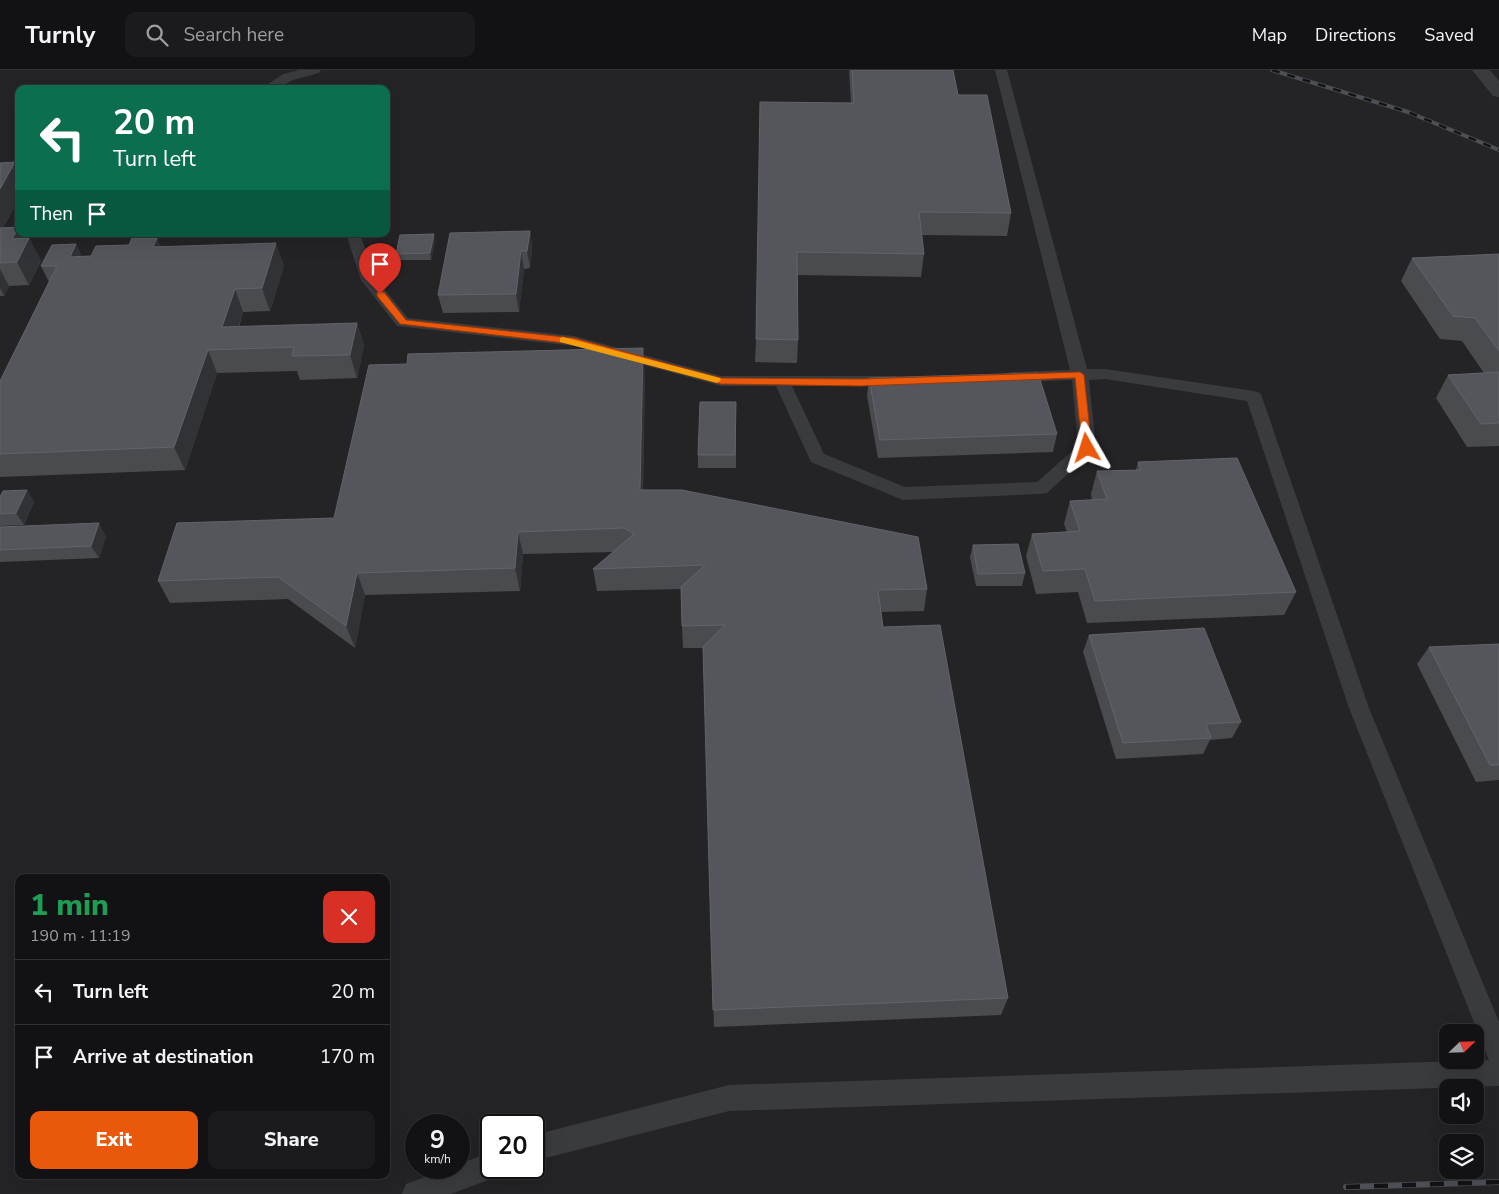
<!DOCTYPE html>
<meta charset="utf-8">
<style>
:root{--surface:#121214;--page:#1b1b1d;--text:#f1f3f6;--muted:#9c9ea0;--line:#313234;--accent:#ea580c}
body{margin:0;font-family:"Nunito Sans",sans-serif;background:var(--page);color:var(--text);height:100vh;display:flex;flex-direction:column;font-size:19px;white-space:nowrap}
*{box-sizing:border-box;margin:0}
p{font-size:16px;color:var(--muted)}
.icon{flex:none;width:28px;height:28px;fill:none;stroke:currentColor;stroke-width:2;stroke-linecap:round;stroke-linejoin:round}
.map{position:relative;flex:1;overflow:hidden}
.drawer{position:absolute;left:15px;top:804px;width:375px;height:305px;display:flex;flex-direction:column;background:var(--surface);border-radius:10px;box-shadow:0 5px 20px #0002,0 0 0 1px var(--line)}
.drawer>*{flex:none}
.hud{position:absolute;left:15px;top:15px;width:375px;height:152px;border-radius:10px;box-shadow:0 5px 20px #0002,0 0 0 1px var(--line);background:#0b6e4f;color:#fff;overflow:hidden}
.needle{width:32px;rotate:67deg}
.tools{position:absolute;left:1439px;top:954px;display:grid;gap:10px}
.tools a{display:grid;place-items:center;width:45px;height:45px;border-radius:10px;background:var(--surface);box-shadow:0 5px 20px #0002,0 0 0 1px var(--line);font-size:25px}
.speed{position:absolute;left:405px;top:1044px;display:flex;gap:10px;font-size:25px;font-weight:700;text-align:center}
.speed>*{display:grid;place-content:center;width:65px;height:65px;border-radius:50%;background:var(--surface);box-shadow:0 5px 20px #0002,0 0 0 1px var(--line);line-height:1}
.speed small{font-size:12px;font-weight:400}
.speed .limit{border:2px solid #111;border-radius:8px;background:#fff;color:#111}
.pin{position:absolute;display:grid;place-items:center;width:42px;height:42px;color:#fff;margin:-51px -21px;border-radius:50% 50% 50% 0;rotate:-45deg;box-shadow:0 0 5px #0007}
.pin .icon{rotate:45deg}
.me{position:absolute;width:55px;margin:-28px;rotate:354deg;stroke-linejoin:round;filter:drop-shadow(0 0 4px #0008)}
.turn{display:flex;align-items:center;gap:18px;height:105px;padding:0 15px;font-size:22px}
.turn .icon{width:65px;height:65px;stroke-width:2.5}
.turn b{display:block;font-size:35px;line-height:42px}
.then{display:flex;align-items:center;height:48px;padding:0 15px;background:#0003;gap:10px;font-size:19px}
.round{display:grid;place-items:center;flex:none;width:52px;height:52px;border-radius:10px;background:var(--page)}
.summary{display:flex;align-items:center;justify-content:space-between;height:85px;padding:0 15px}
h1{font-size:30px;font-weight:800;line-height:38px;color:#1e9e55}
.button{display:flex;gap:10px;margin-top:auto;padding:10px 15px}
.button a{flex:1;height:58px;border-radius:10px;background:var(--accent);color:#fff;font-size:20px;font-weight:800;line-height:58px;text-align:center}
.button a+a{background:var(--page);color:var(--text)}
ul{padding:0;list-style:none}
li{display:flex;align-items:center;gap:15px;height:65px;padding:0 15px;border-top:1px solid var(--line)}
li div{flex:1}
li b{display:block;font-size:19px}
li em{font-style:normal}
header{display:flex;align-items:center;gap:30px;box-sizing:border-box;height:70px;padding:0 25px;background:var(--surface);border-bottom:1px solid var(--line)}
header strong{font-size:24px}
nav{display:flex;gap:28px;margin-inline-start:auto;font-size:18px}
.search{width:350px;height:45px;background:var(--page);display:flex;align-items:center;gap:12px;box-sizing:border-box;padding:0 18px;border-radius:10px;color:var(--muted);font-size:19px}
.map>svg:first-child{display:block}
</style>
<header>
<strong>Turnly</strong>
<div class="search"><svg class="icon" aria-label="search" viewBox="0 0 24 24"><circle cx="10" cy="10" r="6"/><path d="M15 15l6 6"/></svg>Search here</div>
<nav><a>Map</a><a>Directions</a><a>Saved</a></nav>
</header>
<div class="map">
<svg width="1499" height="1124" viewBox="0 0 1499 1124">
<rect width="100%" height="100%" fill="#18181a"/>
<path fill="#242427" fill-rule="evenodd" d="M 0,0 L 1499,0 L 1499,1124 L 0,1124 ZM 19,19 L 386,19 L 386,164 L 19,164 ZM 19,808 L 386,808 L 386,1105 L 19,1105 ZM 1448,962 L 1475,962 L 1475,990 L 1448,990 ZM 1448,1018 L 1475,1018 L 1475,1045 L 1448,1045 ZM 416,1055 L 459,1055 L 459,1098 L 416,1098 ZM 491,1055 L 534,1055 L 534,1098 L 491,1098 ZM 1448,1072 L 1475,1072 L 1475,1100 L 1448,1100 Z"/>
<g fill="none" stroke-linecap="round" stroke-linejoin="round">
<g fill="#393b3f" fill-rule="evenodd">
<polygon points="300,0 321,0 319,3 293,10 277,19 261,19 283,4"/>
<polygon points="995,0 1007,0 1087,299 1105,299 1254,321 1260,323 1262,327 1369,638 1499,952 1499,1016 729,1041 534,1091 534,1065 729,1015 1489,990 1349,638 1247,331 1105,309 1089,310 1096,378 1047,423 1041,424 903,430 811,392 776,316 721,316 574,276 397,256 361,210 346,164 360,164 376,209 408,248 574,266 721,306 894,306 900,307 902,311 900,315 792,316 824,384 905,417 1037,412 1078,376 1072,310 1013,312 1007,311 1005,307 1007,303 1013,302 1070,300"/>
<polygon points="491,1082 491,1098 503,1098 501,1105 451,1124 402,1124 406,1114 449,1098 459,1098 459,1094"/>
</g>
<polygon fill="#393b3f" fill-rule="evenodd" points="1472,0 1490,0 1499,11 1499,27 1493,26"/>
<g stroke="#4c4f55" stroke-width="4">
<polyline id="rail-far1" points="1272,0 1408,42 1499,80"/>
</g>
<g stroke="#4c4f55" stroke-width="6">
<polyline id="rail" points="1346,1117 1499,1112"/>
</g>
<use href="#rail-far1" stroke="#131315" stroke-width="2.5" stroke-dasharray="8" stroke-linecap="butt"/>
<use href="#rail" stroke="#131315" stroke-width="4.5" stroke-dasharray="14" stroke-linecap="butt"/>
</g>
<g fill="#494b4f">
<polygon points="849,0 953,0 958,25 1011,143 1007,166 922,165 924,184 921,207 798,205 798,270 797,293 755,292 756,269 851,33"/>
<polygon points="0,93 19,100 19,129 3,158 24,168 29,168 41,191 29,215 9,216 4,226 0,226"/>
<polygon points="530,161 532,179 530,198 524,199 519,242 443,243 438,225"/>
<polygon points="435,171 431,190 397,190 396,184"/>
<polygon points="76,174 82,187 91,186 161,177 284,196 270,241 243,242 239,257 357,253 364,276 357,308 300,310 297,301 217,303 185,400 0,407 0,311 49,212 41,196"/>
<polygon points="1499,184 1499,376 1467,377 1436,328 1448,305 1484,303 1462,271 1440,269 1401,211 1412,188"/>
<polygon points="645,301 643,420 927,519 924,541 881,542 883,557 1008,928 1001,945 714,957 703,578 683,578 682,556 681,519 597,521 593,499 613,482 523,484 520,521 365,525 355,578 288,529 170,533 158,511 334,448"/>
<polygon points="869,308 1057,364 1053,382 878,388 867,326"/>
<polygon points="736,332 736,398 698,398 698,385"/>
<polygon points="1138,392 1296,522 1284,545 1087,553 1078,522 1036,524 1026,486 1032,464 1067,462 1064,454 1070,431 1092,430 1091,424 1097,401 1136,400"/>
<polygon points="27,420 34,432 24,455 0,456 0,427"/>
<polygon points="0,457 106,466 99,488 0,492"/>
<polygon points="973,475 1025,503 1022,516 976,516 970,487"/>
<polygon points="1089,565 1241,652 1232,668 1210,670 1203,684 1116,689 1083,582"/>
<polygon points="1499,574 1499,710 1476,712 1417,594 1429,577"/>
</g>
<g fill="#313235">
<polygon points="15,92 19,100 19,129 0,163 0,119"/>
<polygon points="19,157 19,164 22,164 27,173 29,168 41,191 29,215 17,192 12,169"/>
<polygon points="530,161 532,179 530,198 527,181"/>
<polygon points="434,164 435,171 431,190 430,183"/>
<polygon points="157,168 167,190 153,177"/>
<polygon points="276,173 284,196 270,241 262,218"/>
<polygon points="76,174 87,197 70,187"/>
<polygon points="521,181 524,199 519,242 516,224"/>
<polygon points="0,199 9,216 4,226 0,218"/>
<polygon points="235,219 243,242 231,280 222,257"/>
<polygon points="357,253 364,276 357,308 350,285"/>
<polygon points="643,278 645,301 642,443 640,420"/>
<polygon points="208,280 217,303 185,400 174,377"/>
<polygon points="27,420 34,432 24,455 16,443"/>
<polygon points="99,453 106,466 99,488 91,476"/>
<polygon points="518,462 523,484 520,521 515,498"/>
<polygon points="357,503 365,525 355,578 346,556"/>
</g>
<g fill="#54565b" stroke="#61646a">
<polygon points="852,0 953,0 958,25 987,25 1011,143 919,142 924,184 797,182 798,270 756,269 760,32 854,33"/>
<polygon points="15,92 0,119 0,93"/>
<polygon points="19,157 12,169 29,168 17,192 0,193 0,158"/>
<polygon points="530,161 527,181 521,181 516,224 438,225 450,163"/>
<polygon points="434,164 430,183 396,184 400,165"/>
<polygon points="132,168 157,168 153,177 276,173 262,218 235,219 222,257 357,253 350,285 292,286 294,277 208,280 174,377 0,384 0,311 57,196 41,196 52,175 76,174 70,187 91,186 96,176 129,175"/>
<polygon points="1499,184 1499,281 1475,248 1453,246 1412,188"/>
<polygon points="643,278 640,420 682,420 918,467 927,519 878,520 883,557 940,555 1008,928 713,940 703,577 725,555 682,556 681,517 705,495 593,499 634,464 624,458 518,462 515,498 357,503 346,556 278,507 158,511 177,453 334,448 369,295 407,294 408,284"/>
<polygon points="1499,302 1499,353 1481,354 1448,305"/>
<polygon points="1038,303 1057,364 880,370 869,308"/>
<polygon points="700,332 736,332 735,385 698,385"/>
<polygon points="1237,388 1296,522 1095,531 1085,499 1043,501 1032,464 1080,461 1070,431 1107,429 1097,401 1141,400 1138,392"/>
<polygon points="27,420 16,443 0,444 0,427 3,421"/>
<polygon points="99,453 91,476 0,480 0,457"/>
<polygon points="1018,474 1025,503 978,504 973,475"/>
<polygon points="1204,558 1241,652 1206,654 1211,668 1123,673 1089,565"/>
<polygon points="1499,574 1499,695 1490,695 1429,577"/>
</g>
<polygon fill="#ea580c" stroke="#983908" points="377,222 384,222 406,250 574,268 721,308 860,309 1080,302 1084,305 1092,378 1087,382 1082,378 1075,308 860,316 721,314 573,274 400,254 377,226"/>
<polygon fill="#f59e0b" points="563,267 720,308 721,310 717,313 560,272 560,268"/>
</svg>
<div class="tools">
<a><svg class="needle" viewBox="-14 -14 28 28"><path d="M0-13l5 13h-10z" fill="#e53935"/><path d="M0 13l5-13h-10z" fill="#9c9ea0"/></svg></a>
<a><svg class="icon" aria-label="sound" viewBox="0 0 24 24"><path d="M4 9h4l5-4v14l-5-4H4zM17 9q2 3 0 6"/></svg></a>
<a><svg class="icon" aria-label="layers" viewBox="0 0 24 24"><path d="M12 4l9 5-9 5-9-5zM3 14l9 5 9-5"/></svg></a>
</div>
<div class="speed"><div>9<small>km/h</small></div><div class="limit">20</div></div>
<div class="pin" style="left:380px;top:224px;background:#d93025"><svg class="icon" aria-label="arrive" viewBox="0 0 24 24"><path d="M6 21V4h12l-3 4 3 4H6"/></svg></div>
<svg class="me" style="left:1087px;top:378px" viewBox="-20 -20 40 40"><path d="M0-17L14 15 0 8-14 15z" fill="#ea580c" stroke="#fff" stroke-width="4"/></svg>
<div class="hud">
<div class="turn"><svg class="icon" aria-label="left" viewBox="0 0 24 24"><path d="M17 20v-9H6M10 6l-5 5 5 5"/></svg><div><b>20 m</b>Turn left</div></div>
<div class="then">Then<svg class="icon" aria-label="arrive" viewBox="0 0 24 24"><path d="M6 21V4h12l-3 4 3 4H6"/></svg></div>
</div>
<section class="drawer">
<div class="summary"><div><h1>1 min</h1><p>190 m · 11:19</p></div><a class="round" style="background:#d93025;color:#fff"><svg class="icon" aria-label="close" viewBox="0 0 24 24"><path d="M6 6l12 12M18 6L6 18"/></svg></a></div>
<ul>
<li><svg class="icon" aria-label="left" viewBox="0 0 24 24"><path d="M17 20v-9H6M10 6l-5 5 5 5"/></svg><div><b>Turn left</b></div><em>20 m</em></li>
<li><svg class="icon" aria-label="arrive" viewBox="0 0 24 24"><path d="M6 21V4h12l-3 4 3 4H6"/></svg><div><b>Arrive at destination</b></div><em>170 m</em></li>
</ul>
<div class="button"><a>Exit</a><a>Share</a></div>
</section>
</div>
